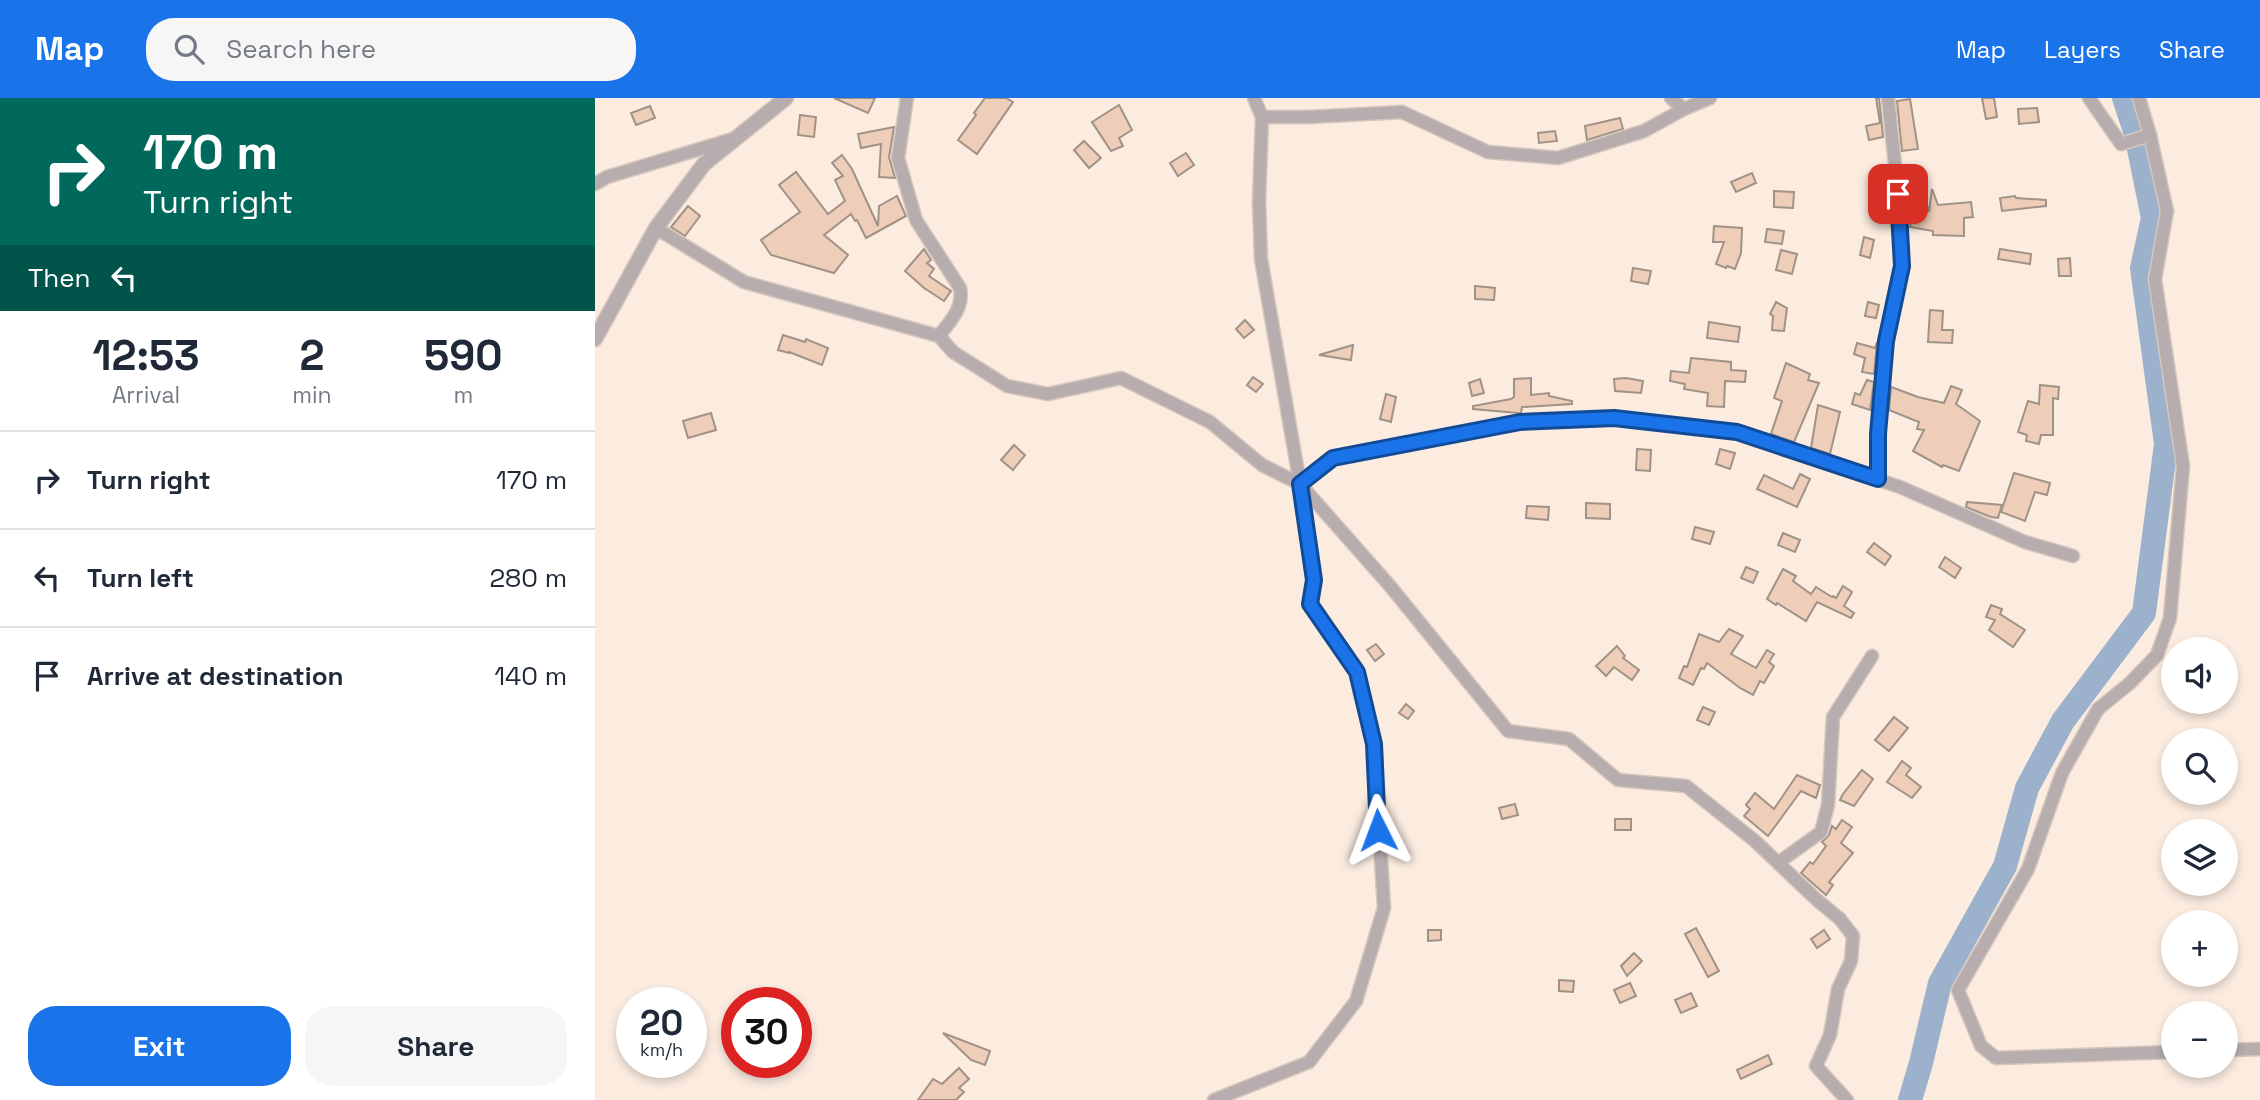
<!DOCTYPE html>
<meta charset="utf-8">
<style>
:root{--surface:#fff;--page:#f6f6f7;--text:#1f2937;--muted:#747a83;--line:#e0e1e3;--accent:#1a73e8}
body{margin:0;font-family:"Space Grotesk",sans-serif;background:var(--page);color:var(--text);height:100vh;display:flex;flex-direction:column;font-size:26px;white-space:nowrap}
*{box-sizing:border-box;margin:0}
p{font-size:23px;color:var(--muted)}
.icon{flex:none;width:38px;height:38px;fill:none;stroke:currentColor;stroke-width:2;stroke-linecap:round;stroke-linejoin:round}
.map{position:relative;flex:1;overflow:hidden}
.details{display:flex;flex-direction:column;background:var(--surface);width:595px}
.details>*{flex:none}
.hud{background:#00695c;color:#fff;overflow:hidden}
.controls{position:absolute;left:1566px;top:539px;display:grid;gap:14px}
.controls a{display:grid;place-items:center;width:77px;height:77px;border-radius:50%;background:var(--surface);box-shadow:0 4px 10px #0003;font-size:35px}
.speed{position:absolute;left:21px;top:889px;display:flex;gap:14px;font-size:35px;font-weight:700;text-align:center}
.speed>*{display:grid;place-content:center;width:91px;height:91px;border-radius:50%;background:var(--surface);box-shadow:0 4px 10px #0003;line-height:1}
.speed small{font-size:18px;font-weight:400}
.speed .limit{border:10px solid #d22;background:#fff;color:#111}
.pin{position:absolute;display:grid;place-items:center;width:60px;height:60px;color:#fff;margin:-30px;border-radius:14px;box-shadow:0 4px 10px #0006}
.me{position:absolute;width:77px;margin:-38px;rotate:357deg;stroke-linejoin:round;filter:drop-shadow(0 0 5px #0008)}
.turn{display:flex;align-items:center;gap:24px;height:147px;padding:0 28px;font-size:32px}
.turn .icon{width:91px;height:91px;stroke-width:2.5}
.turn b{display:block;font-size:49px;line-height:60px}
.then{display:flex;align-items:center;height:66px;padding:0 28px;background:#0003;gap:14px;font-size:26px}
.eta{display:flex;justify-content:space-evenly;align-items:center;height:119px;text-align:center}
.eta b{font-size:42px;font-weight:600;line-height:49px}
.action{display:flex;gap:14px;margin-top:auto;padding:14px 28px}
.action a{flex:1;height:80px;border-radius:28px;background:var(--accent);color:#fff;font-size:28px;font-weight:600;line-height:80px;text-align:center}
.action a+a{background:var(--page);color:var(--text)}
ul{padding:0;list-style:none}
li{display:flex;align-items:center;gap:21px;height:98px;padding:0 28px;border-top:2px solid var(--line)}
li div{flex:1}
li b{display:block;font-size:26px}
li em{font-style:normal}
header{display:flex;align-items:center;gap:42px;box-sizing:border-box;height:98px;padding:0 35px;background:var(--accent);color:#fff}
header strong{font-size:33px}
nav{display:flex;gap:38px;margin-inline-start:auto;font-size:24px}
.search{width:490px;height:63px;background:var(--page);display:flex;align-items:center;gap:18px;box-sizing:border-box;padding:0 24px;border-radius:28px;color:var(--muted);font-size:26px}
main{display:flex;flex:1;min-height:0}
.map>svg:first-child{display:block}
</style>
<header>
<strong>Map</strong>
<div class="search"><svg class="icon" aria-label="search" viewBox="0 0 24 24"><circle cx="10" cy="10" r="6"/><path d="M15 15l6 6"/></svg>Search here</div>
<nav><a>Map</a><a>Layers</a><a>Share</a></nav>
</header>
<main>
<section class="details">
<div class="hud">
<div class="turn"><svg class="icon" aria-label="right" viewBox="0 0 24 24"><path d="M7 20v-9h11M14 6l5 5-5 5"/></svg><div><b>170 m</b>Turn right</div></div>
<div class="then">Then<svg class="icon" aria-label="left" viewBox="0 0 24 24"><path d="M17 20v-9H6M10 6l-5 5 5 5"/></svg></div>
</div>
<div class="eta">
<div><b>12:53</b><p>Arrival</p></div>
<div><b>2</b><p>min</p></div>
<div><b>590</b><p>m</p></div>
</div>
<ul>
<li><svg class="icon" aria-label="right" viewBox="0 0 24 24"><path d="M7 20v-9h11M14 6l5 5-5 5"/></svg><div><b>Turn right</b></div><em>170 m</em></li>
<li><svg class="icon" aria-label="left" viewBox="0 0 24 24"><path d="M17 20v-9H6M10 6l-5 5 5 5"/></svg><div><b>Turn left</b></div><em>280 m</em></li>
<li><svg class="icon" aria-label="arrive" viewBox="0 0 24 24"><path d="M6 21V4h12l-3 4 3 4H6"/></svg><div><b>Arrive at destination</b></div><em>140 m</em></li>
</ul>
<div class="action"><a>Exit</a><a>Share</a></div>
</section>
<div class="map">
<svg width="1665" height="1002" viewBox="0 0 1665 1002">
<rect width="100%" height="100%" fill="#fcece0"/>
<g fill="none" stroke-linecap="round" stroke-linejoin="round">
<polyline stroke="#9bb1cc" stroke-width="24" points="1315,1002 1326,965 1345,885 1410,768 1432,690 1468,623 1549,515 1571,346 1547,170 1558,120 1541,36 1529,0"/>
</g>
<g fill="#eeceb8" stroke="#a09287" stroke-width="2">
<polygon points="239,0 280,0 273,15"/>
<polygon points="390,0 411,0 418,4 382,56 363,42 381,17 379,15"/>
<polygon points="1281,0 1284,0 1288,39 1274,42 1271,28 1285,25"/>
<polygon points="1387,0 1399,0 1402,19 1391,21"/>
<polygon points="1315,1 1323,51 1307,53 1302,3"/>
<polygon points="524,7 537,32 524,40 528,48 516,53 497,24"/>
<polygon points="55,8 60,20 41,27 36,15"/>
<polygon points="1442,10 1444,24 1424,26 1423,11"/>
<polygon points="205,17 221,19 219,39 203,37"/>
<polygon points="1025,20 1028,31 992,42 990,28"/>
<polygon points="299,29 294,59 300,80 284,79 286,46 266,50 263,36"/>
<polygon points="960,33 962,43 944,45 943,35"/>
<polygon points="489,43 506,60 494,70 479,52"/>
<polygon points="591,55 599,67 583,78 575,65"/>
<polygon points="247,57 257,71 283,128 284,108 302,98 311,118 271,140 262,122 260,123 256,116 229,137 253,157 239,175 176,157 166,142 205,114 184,87 201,74 233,116 250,103 240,82 248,78 237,65"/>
<polygon points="1157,75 1161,85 1141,94 1136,84"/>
<polygon points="1337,91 1343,107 1376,104 1378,119 1369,120 1369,138 1338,137 1338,133 1315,129 1318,113 1332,107 1334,114"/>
<polygon points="1279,92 1294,94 1293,109 1277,107"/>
<polygon points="1179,93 1199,94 1198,110 1179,109"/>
<polygon points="1420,98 1421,100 1451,102 1451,108 1407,113 1405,100"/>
<polygon points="93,108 105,118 90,138 76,129"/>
<polygon points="1119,128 1147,130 1146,155 1140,171 1132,168 1131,170 1121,166 1129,144 1118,144"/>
<polygon points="1172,131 1189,133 1187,146 1170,144"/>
<polygon points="1269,139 1279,142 1275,160 1265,157"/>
<polygon points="329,151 336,162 332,165 339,171 334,178 356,193 349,203 329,190 310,173"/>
<polygon points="1405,151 1436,156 1435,166 1403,161"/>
<polygon points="1186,152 1202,156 1197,176 1181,172"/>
<polygon points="1475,160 1476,178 1464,178 1463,161"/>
<polygon points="1038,170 1056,173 1053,186 1036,183"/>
<polygon points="880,188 900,190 899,202 880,201"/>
<polygon points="1181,204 1192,210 1189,233 1177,232 1178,218 1175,216"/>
<polygon points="1273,204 1284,207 1281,220 1270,218"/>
<polygon points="1335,212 1348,213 1347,232 1358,232 1357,245 1333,244"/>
<polygon points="650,222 659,232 649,240 641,231"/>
<polygon points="1114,224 1145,229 1143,244 1112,240"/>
<polygon points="188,237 210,244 211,241 233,250 227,267 194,254 194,255 183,252"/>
<polygon points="1282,244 1279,276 1267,274 1270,260 1259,256 1262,245 1280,250"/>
<polygon points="758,247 756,262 724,257"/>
<polygon points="1096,260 1136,264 1136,272 1151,273 1150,284 1130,283 1129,309 1112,308 1113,295 1089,291 1090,286 1075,283 1076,273 1094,275"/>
<polygon points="1191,265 1215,276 1213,282 1224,285 1199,344 1176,336 1187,303 1179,300"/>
<polygon points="658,279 668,286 661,294 652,287"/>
<polygon points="936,280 936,297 954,295 954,298 977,303 977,306 927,309 926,315 923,315 878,311 878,308 916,301 919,299 919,281"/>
<polygon points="1031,280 1048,283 1046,295 1020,293 1019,281"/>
<polygon points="885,281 889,295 877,298 874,285"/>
<polygon points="1272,282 1279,284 1275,312 1257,306 1260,295 1265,297"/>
<polygon points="1445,287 1464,289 1463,301 1458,300 1458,337 1446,337 1444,346 1431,343 1432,337 1423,334 1433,303 1444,306"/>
<polygon points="1356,288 1367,292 1361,306 1385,323 1364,373 1348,367 1347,369 1318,353 1329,332 1322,331 1324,324 1294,312 1296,289 1323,299 1349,305"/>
<polygon points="791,296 801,299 796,324 785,321"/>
<polygon points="1223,307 1245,314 1235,356 1216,350"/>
<polygon points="116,315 121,332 93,340 88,323"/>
<polygon points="419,347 430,357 418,372 406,362"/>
<polygon points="1042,351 1056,352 1055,373 1041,372"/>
<polygon points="1125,351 1140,355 1135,371 1121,366"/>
<polygon points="1419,375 1455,385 1452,397 1440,394 1430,423 1406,414"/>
<polygon points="1205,376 1215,381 1202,409 1162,391 1169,377 1198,391"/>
<polygon points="1372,404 1407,407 1403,420 1396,419 1371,409"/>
<polygon points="991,405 1015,406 1015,421 991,420"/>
<polygon points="932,408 954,409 953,422 931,420"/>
<polygon points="1100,429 1119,434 1115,446 1097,441"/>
<polygon points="1188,435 1205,442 1200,454 1183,447"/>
<polygon points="1279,445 1296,458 1290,467 1272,454"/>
<polygon points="1350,459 1366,470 1360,480 1344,469"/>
<polygon points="1151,469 1163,474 1158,485 1146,480"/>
<polygon points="1188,471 1201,478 1198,483 1216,496 1221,489 1237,499 1238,498 1241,500 1248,488 1257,494 1249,508 1259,515 1256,520 1222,504 1211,523 1182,505 1181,507 1172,501"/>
<polygon points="1396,507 1407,511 1405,516 1430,532 1418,549 1394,532 1400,522 1391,519"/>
<polygon points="1134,531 1148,538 1136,556 1161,570 1172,552 1179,556 1174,564 1179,568 1169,585 1165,583 1158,597 1145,590 1112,565 1109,571 1106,570 1098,587 1084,580 1089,568 1092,569 1104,536 1124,544"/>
<polygon points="781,546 789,556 780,563 772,552"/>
<polygon points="1022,548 1030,558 1028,560 1044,572 1037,582 1019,569 1011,578 1001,568"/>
<polygon points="811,606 819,613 813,621 804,615"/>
<polygon points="1108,609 1120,614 1114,627 1102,622"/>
<polygon points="1299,619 1313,630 1294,653 1280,642"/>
<polygon points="1307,663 1316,670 1311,677 1326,689 1317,700 1292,684"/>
<polygon points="1267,672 1278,681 1259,708 1245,702 1248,696"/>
<polygon points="1202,677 1225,687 1221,700 1206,693 1173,738 1149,718 1155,711 1151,707 1160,695 1179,711"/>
<polygon points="920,706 923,717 907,721 904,710"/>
<rect x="1020" y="721" width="16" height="11"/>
<polygon points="1247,722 1257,729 1246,745 1258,755 1234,784 1238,787 1231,797 1206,775 1215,764 1218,766 1231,748 1227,744 1234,737 1237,728 1241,731"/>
<polygon points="1101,830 1124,873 1113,879 1090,836"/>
<polygon points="833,832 846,832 846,842 833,843"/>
<polygon points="1229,832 1235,841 1222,850 1216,841"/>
<polygon points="1039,855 1047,863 1032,878 1026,868"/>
<polygon points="964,882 979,883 978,894 964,893"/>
<polygon points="1035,885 1041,898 1025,905 1019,892"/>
<polygon points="1096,895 1102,908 1086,915 1080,902"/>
<polygon points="348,935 395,953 390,967 376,962"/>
<polygon points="1173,957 1177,966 1146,981 1142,972"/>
<polygon points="364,970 374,981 364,990 369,994 361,1002 323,1002 338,981 347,986"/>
</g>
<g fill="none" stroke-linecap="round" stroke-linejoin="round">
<g stroke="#d6c7bd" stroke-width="15">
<g id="minor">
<path d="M 312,0 L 303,60 L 321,122 L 365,190 C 369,210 356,222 344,238"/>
<polyline points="1076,0 1089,11"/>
<polyline points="1494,0 1526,46 1555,37"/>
<polyline points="1544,0 1555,37 1572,113 1560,181 1588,368 1575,520 1562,557 1535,585 1503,611 1467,675 1433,771 1363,892 1386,948 1401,960 1578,954"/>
<polyline points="667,19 714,19 807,14 893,54 963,60 1049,33 1089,11 1115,0"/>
<polyline points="0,86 12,79 138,41"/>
<polyline points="61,130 149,184 344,238 358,254 412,288 453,296 526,280 615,324 667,367 705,386 795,488 913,633 974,641 1023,682 1091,688 1160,743 1222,802 1245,821 1258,838 1256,863 1243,891 1235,937 1221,968 1252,1002"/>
<polyline points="1283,381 1283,336 1291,243 1307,168 1303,96 1293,0"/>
<polyline points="705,386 738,360 925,324 1019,320 1142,334 1305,389 1430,444 1478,458"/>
<polyline points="1183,765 1226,734 1233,707 1238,619 1277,558"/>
<polyline points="1631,952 1665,951"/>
<polyline points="619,1002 714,964 761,903 789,810 779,646 762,574 715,506 719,482 705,386 666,161 664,104 667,19 659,0"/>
</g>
</g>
<g stroke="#d6c7bd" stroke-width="17">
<polyline id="tertiary" points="0,241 61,130 109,66 191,0"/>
</g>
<use href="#minor" stroke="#b7adae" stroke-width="12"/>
<use href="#tertiary" stroke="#b7adae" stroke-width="14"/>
</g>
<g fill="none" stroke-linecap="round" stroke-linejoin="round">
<g stroke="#114b97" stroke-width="18">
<polyline id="route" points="783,732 779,646 762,574 715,506 719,482 705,386 738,360 925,324 1019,320 1142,334 1283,381 1283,336 1291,243 1307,168 1303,96"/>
</g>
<use href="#route" stroke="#1a73e8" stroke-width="12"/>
</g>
</svg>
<div class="controls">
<a><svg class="icon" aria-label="sound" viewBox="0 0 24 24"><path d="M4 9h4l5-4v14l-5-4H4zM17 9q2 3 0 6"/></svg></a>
<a><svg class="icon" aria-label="search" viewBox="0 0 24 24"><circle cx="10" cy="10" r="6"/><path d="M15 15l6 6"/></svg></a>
<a><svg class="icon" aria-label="layers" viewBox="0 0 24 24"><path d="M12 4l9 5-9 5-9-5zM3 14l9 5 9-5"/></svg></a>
<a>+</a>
<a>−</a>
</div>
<div class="speed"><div>20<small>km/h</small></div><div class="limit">30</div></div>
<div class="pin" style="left:1303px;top:96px;background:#d93025"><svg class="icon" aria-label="arrive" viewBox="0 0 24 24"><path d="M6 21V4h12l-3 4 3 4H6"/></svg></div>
<svg class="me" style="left:783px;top:732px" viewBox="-20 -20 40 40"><path d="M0-17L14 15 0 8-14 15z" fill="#1a73e8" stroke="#fff" stroke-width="4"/></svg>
</div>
</main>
